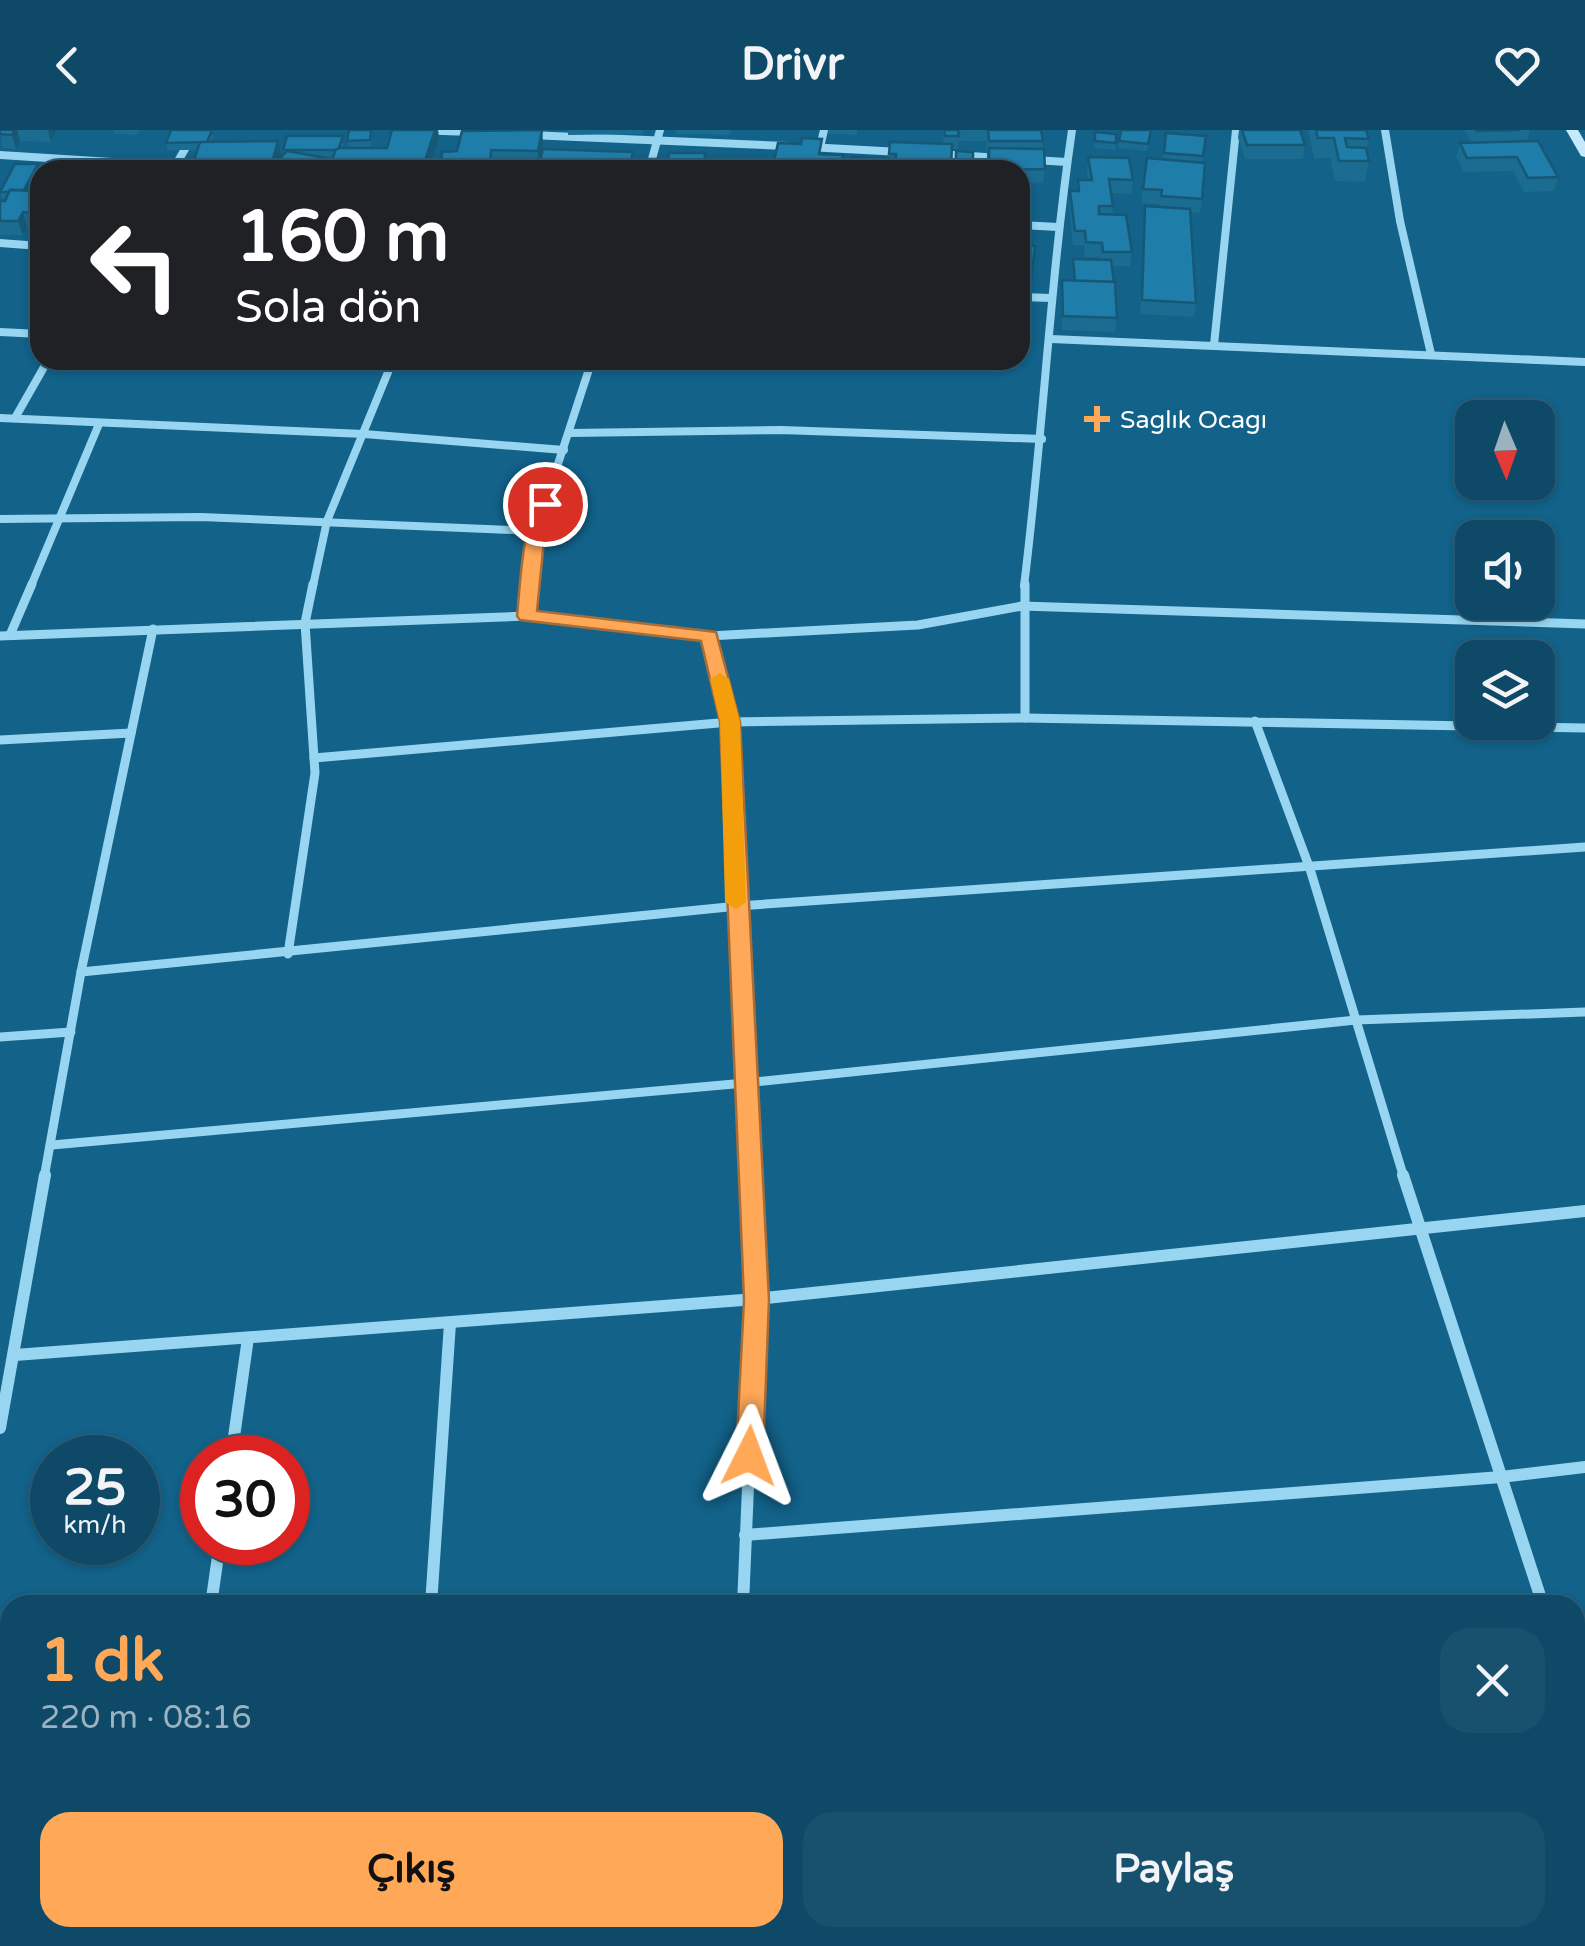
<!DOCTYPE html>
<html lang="tr">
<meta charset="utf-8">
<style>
:root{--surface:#0e4a68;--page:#17516e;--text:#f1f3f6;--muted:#9bb3c0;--line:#2e627c;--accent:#ffa858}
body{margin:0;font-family:"Varela Round",sans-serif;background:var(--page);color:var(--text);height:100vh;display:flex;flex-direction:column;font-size:38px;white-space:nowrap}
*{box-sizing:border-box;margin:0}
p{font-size:32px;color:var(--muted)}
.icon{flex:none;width:55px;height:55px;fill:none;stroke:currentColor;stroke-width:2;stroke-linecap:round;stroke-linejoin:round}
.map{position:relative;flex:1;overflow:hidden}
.details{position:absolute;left:0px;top:1465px;width:1585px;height:352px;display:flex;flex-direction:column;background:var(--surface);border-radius:30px 30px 0 0;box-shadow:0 2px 8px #0004,0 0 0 2px var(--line)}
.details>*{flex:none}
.guide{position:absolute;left:30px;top:30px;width:1000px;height:210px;border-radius:30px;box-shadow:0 2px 8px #0004,0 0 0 2px var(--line);background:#202124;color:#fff;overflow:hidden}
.needle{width:65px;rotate:178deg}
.controls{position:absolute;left:1455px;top:270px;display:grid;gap:20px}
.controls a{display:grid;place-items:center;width:100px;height:100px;border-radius:20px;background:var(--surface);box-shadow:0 2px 8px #0004,0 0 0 2px var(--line);font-size:50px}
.speed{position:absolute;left:30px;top:1305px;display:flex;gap:20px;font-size:50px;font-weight:700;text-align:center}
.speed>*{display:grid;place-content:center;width:130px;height:130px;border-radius:50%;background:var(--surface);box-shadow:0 2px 8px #0004,0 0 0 2px var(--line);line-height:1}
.speed small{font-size:25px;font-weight:400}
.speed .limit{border:15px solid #d22;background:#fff;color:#111}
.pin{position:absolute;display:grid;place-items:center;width:85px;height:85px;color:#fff;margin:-42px;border:5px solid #fff;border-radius:50%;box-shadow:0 2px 10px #0007}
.me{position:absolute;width:110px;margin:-55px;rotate:3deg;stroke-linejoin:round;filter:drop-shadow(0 0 8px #0008)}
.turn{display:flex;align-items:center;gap:35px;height:210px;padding:0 40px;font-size:45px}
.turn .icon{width:130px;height:130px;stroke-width:2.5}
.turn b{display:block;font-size:70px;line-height:85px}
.round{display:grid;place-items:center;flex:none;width:105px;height:105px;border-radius:30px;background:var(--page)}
.headline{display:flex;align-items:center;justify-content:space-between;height:170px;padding:0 40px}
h1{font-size:60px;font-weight:800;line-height:75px;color:var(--accent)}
.button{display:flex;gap:20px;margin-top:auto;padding:20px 40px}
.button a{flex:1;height:115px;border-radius:30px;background:var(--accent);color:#111;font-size:40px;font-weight:800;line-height:115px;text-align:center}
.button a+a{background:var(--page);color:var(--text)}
header{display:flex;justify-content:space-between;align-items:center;height:130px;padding:0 40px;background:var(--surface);font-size:45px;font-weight:800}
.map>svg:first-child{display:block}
</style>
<header><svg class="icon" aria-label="back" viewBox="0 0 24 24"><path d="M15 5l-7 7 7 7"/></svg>Drivr<svg class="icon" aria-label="heart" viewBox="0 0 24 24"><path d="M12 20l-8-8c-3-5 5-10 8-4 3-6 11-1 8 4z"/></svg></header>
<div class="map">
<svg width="1585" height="1816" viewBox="0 0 1585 1816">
<rect width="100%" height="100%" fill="#12628a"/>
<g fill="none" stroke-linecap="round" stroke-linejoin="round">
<g stroke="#98d5f1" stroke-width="8">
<polyline points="414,0 472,2"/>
<polyline points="1385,0 1400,91 1431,224"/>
<polyline points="529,5 786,16"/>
<polyline points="808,17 901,22"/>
<polyline points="820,17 824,0"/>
<polyline points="938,24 1001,28"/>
<polyline points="0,25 176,36"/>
<polyline points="1033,30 1067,32"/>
<polyline points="174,38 196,0"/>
<polyline points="649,40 660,0"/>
<polyline points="1020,95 1058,97"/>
<polyline points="0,113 40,116"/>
<polyline points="1020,167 1052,168"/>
<polyline points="0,202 40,204"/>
<polyline points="1051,209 1585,232"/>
<polyline points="1214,215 1236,0"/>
<polyline points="539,230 592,233"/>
<polyline points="0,288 364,304 564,320"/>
<polyline points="15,288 48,230"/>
<polyline points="570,303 781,300 1042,309"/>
<polyline points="0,389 201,387 536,401"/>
<polyline points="31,456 99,294"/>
<polyline points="313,456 327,391 393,230"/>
<polyline points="530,456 536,401 592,230"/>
<path d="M 1024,456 C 1043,304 1050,151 1072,0"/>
</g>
<g stroke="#98d5f1" stroke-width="9">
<polyline points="1025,454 1025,588"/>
<polyline points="527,486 530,454"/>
<polyline points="10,505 32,454"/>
<polyline points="0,506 527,486 709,506 918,495 1022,476 1585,494"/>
<polyline points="709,506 730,592 751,1048"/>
<polyline points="1255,591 1310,739 1404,1048"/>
<polyline points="0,610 131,603"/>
<polyline points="314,628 730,592 1025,588 1585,598"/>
<polyline points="288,824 315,643 305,493 313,454"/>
<polyline points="81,842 738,776 1585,717"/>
<polyline points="0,907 71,902"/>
<polyline points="52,1015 745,953 1356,890 1585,882"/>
<polyline points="44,1048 81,842 153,499"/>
</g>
<g stroke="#98d5f1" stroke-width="12">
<polyline points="1403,1045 1543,1475"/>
<polyline points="15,1225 756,1169 1585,1081"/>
<polyline points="0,1298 45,1045"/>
<polyline points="231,1328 248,1208"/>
<polyline points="745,1405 1501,1347 1585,1337"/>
<polyline points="211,1475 220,1412"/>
<polyline points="431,1475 450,1193"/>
<polyline points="743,1475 756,1169 750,1045"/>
<polyline points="1575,1572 1585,1602"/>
<polyline points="1575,1779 1585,1777"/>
<polyline points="732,1808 732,1816"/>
<polyline points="164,1816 165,1808"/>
<polyline points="408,1816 409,1808"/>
<polyline points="1330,1816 1386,1808"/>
</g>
<polygon fill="#c6eafc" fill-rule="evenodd" points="1566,0 1578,0 1585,12 1585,27 1581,26"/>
</g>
<g fill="#1b6c91">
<polygon points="0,0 57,0 51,12 20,11 16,19 2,18"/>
<polygon points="113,0 140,0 136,5 114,4"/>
<polygon points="552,0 542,1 543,14 541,25 634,36 633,40 493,40 494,34 457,21 462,1"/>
<polygon points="568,0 644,0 643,4 568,5"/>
<polygon points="676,0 731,0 730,5 676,4"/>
<polygon points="828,0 857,0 857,5 828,4"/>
<polygon points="942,0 1041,0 1045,39 1043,53 1020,52 1020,40 988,40 986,11 958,11 958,19 952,19 896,38 889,38 890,12 944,14"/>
<polygon points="1121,0 1151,0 1147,21 1118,18"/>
<polygon points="1239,0 1300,0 1305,15 1303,29 1245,29 1238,8"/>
<polygon points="1308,0 1366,0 1369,9 1366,20 1369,31 1365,52 1335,51 1330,28 1314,28"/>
<polygon points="1464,0 1530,0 1527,12 1558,47 1554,61 1524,62 1513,41 1464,42 1456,27 1460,13 1472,12"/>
<polygon points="1095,2 1116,4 1115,20 1094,18"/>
<polygon points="372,3 371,17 349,18 347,11"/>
<polygon points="1166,3 1206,6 1202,32 1202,69 1200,83 1191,82 1196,173 1194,187 1140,184 1145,76 1160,77 1160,74 1141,73 1147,28 1163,29"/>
<polygon points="214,5 211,12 281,25 280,29 284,25 283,20 344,13 342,18 387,18 439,7 329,40 282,40 277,38 276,40 193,40 192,36 197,20 167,20 166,13"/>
<polygon points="1088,27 1133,50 1131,64 1111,63 1113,76 1112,85 1132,122 1130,136 1112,136 1117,188 1115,202 1062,200 1061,165 1062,150 1074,151 1073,129 1100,129 1100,127 1085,127 1084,115 1073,115 1069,75 1070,61 1077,61 1078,50 1088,50 1087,41"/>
<polygon points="38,34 40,41 30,60 37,68 40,68 40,107 37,97 27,97 23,105 0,105 0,71 6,69 2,69 0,62"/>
<polygon points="1020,115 1035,116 1029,164 1020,163"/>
</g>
<g fill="#165876">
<polygon points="15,0 17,0 20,11 16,19 12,5"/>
<polygon points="48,0 57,0 51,12"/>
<polygon points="435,0 438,0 439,7 429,40 422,40"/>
<polygon points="542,0 543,14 539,35 538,21"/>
<polygon points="278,11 281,25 279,33 276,32 276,40 274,40 272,32"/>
<polygon points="332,29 333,36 329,40 321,40"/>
<polygon points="38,34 40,41 25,70 23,62"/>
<polygon points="35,61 38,72 40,69 40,91 36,93 31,69"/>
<polygon points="23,82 27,97 23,105 18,91"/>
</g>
<g fill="#1f7da9" stroke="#165876" stroke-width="2.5">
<polygon points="0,0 15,0 12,5 0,4"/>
<polygon points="171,0 212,0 207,12 166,13"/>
<polygon points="349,0 371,0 370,10 347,11"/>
<polygon points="392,0 435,0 422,40 329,40 336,18 387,18"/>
<polygon points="542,0 538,21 491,20 490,40 441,40 442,22 457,21 462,1"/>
<polygon points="944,0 958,0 959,6 945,6"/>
<polygon points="988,0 1041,0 1043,11 989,11"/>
<polygon points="1121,0 1151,0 1148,14 1119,11"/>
<polygon points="1242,0 1300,0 1305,15 1247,15"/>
<polygon points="1316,0 1366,0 1369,9 1345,8 1347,17 1366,18 1369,31 1339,31 1334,8 1318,8"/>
<polygon points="1476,0 1520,0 1477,1"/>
<polygon points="1095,2 1116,4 1116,13 1095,11"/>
<polygon points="1166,3 1206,6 1203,26 1164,23"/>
<polygon points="287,6 343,6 339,18 335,20 283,20"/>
<polygon points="802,8 822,9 819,24 843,25 840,40 772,40 778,13 801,14"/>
<polygon points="278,11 272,32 192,36 200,12"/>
<polygon points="1538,11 1558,47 1528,48 1517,27 1467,28 1460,13"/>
<polygon points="890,12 952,14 951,40 896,40 896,24 889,24"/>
<polygon points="989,18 1044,19 1045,39 989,40"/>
<polygon points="543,19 633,22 629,40 493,40 496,30 540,31"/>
<polygon points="287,21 332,29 321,40 288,40 293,35 276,32"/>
<polygon points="956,21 973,22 973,33 979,33 980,40 956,40"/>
<polygon points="669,23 705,23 704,40 648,40 649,29 668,29"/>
<polygon points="852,27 889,29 889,40 851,40"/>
<polygon points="1088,27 1129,28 1133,50 1109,49 1113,76 1099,76 1099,84 1126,85 1132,122 1103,122 1102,113 1086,112 1085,101 1075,101 1070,61 1079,61 1078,50 1092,50"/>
<polygon points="1147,28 1205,33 1202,69 1161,66 1162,60 1143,59"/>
<polygon points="79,33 117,34 114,40 76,40"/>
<polygon points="15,34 38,34 24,60 10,60 9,62 0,62"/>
<polygon points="10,60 35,61 31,69 40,69 33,83 23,82 18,91 0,91 0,71 5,71"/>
<polygon points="1145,76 1190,79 1196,173 1142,170"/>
<polygon points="1020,115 1035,116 1031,150 1020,149"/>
<polygon points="1073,129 1111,130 1114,152 1075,151"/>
<polygon points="1062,150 1115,152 1117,188 1063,186"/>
</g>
<path fill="#ffa858" stroke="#a66d39" stroke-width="2.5" d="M 545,369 L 554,374 L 545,401 L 537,481 L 716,502 L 740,592 L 769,1170 L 763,1326 L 759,1335 L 749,1338 L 740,1335 L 736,1326 L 744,1170 L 720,592 L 701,511 L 520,490 L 517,486 C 520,460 522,379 545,369 Z"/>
<polygon fill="#f59e0b" points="720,543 729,549 740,592 746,772 736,779 725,772 720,592 710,549"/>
<path fill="#ffa858" stroke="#12628a" stroke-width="4" d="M1092 274h10v10h10v10h-10v10h-10v-10h-10v-10h10z"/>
<g text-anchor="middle" stroke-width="10" stroke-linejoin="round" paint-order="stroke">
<g font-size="25" fill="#fff" stroke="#12628a" text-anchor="start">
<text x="1120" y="298">Saglık Ocagı</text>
</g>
</g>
</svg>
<div class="controls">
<a><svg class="needle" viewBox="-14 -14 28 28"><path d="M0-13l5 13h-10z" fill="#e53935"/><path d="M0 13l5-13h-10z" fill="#9bb3c0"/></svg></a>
<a><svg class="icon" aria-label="sound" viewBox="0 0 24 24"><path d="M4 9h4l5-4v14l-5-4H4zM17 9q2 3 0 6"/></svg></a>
<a><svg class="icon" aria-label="layers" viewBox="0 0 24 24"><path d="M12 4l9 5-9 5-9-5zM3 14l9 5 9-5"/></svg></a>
</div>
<div class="speed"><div>25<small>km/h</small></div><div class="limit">30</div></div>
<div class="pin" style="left:545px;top:374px;background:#d93025"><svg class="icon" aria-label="arrive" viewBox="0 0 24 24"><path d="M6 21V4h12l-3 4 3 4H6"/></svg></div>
<svg class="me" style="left:749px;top:1326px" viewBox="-20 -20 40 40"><path d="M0-17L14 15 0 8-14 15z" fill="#ffa858" stroke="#fff" stroke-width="4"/></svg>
<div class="guide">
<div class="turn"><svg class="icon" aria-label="left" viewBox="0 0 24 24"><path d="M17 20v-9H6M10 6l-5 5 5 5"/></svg><div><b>160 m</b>Sola dön</div></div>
</div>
<section class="details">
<div class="headline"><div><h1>1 dk</h1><p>220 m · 08:16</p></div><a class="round"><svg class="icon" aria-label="close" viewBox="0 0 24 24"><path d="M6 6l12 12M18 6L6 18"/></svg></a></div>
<div class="button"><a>Çıkış</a><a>Paylaş</a></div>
</section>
</div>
